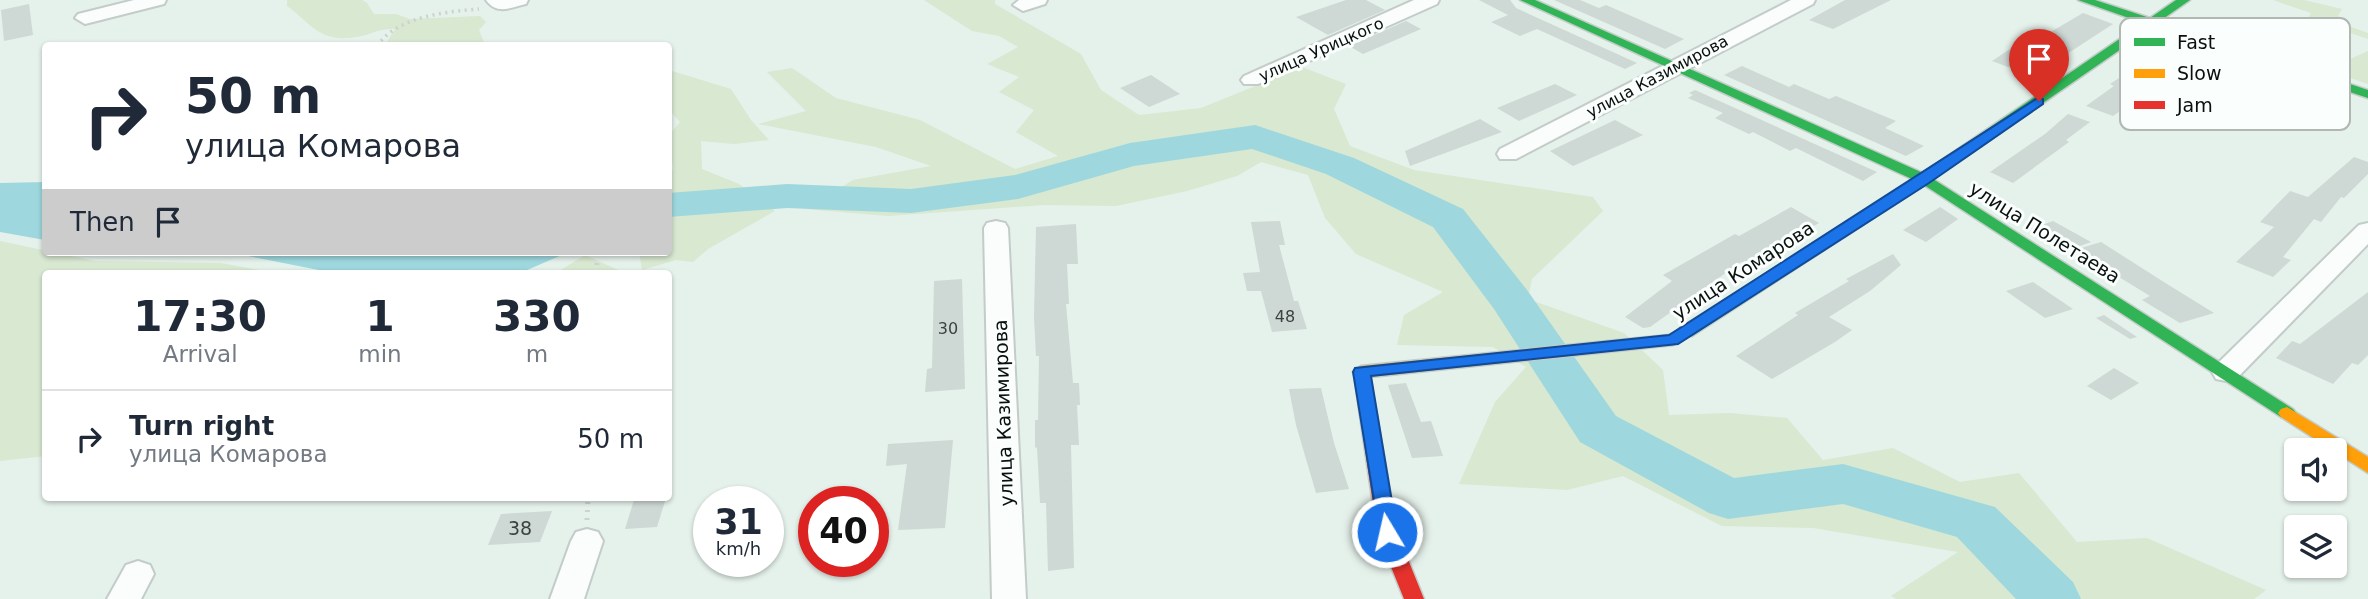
<!DOCTYPE html>
<meta charset="utf-8">
<style>
:root{--surface:#fff;--page:#f6f6f7;--text:#1f2937;--muted:#747a83;--line:#e0e1e3}
body{margin:0;font-family:"DejaVu Sans",sans-serif;background:var(--page);color:var(--text);height:100vh;display:flex;flex-direction:column;font-size:26px;white-space:nowrap}
*{box-sizing:border-box;margin:0}
p{font-size:23px;color:var(--muted)}
.icon{flex:none;width:38px;height:38px;fill:none;stroke:currentColor;stroke-width:2;stroke-linecap:round;stroke-linejoin:round}
.map{position:relative;flex:1;overflow:hidden}
.side{position:absolute;left:42px;top:270px;width:630px;height:231px;display:flex;flex-direction:column;background:var(--surface);border-radius:7px;box-shadow:0 2px 5px #0004}
.side>*{flex:none}
.top-card{position:absolute;left:42px;top:42px;width:630px;height:214px;border-radius:7px;box-shadow:0 2px 5px #0004;background:#fff;color:var(--text);overflow:hidden}
.controls{position:absolute;left:2284px;top:438px;display:grid;gap:14px}
.controls a{display:grid;place-items:center;width:63px;height:63px;border-radius:7px;background:var(--surface);box-shadow:0 2px 5px #0004;font-size:35px}
.speed{position:absolute;left:693px;top:486px;display:flex;gap:14px;font-size:35px;font-weight:700;text-align:center}
.speed>*{display:grid;place-content:center;width:91px;height:91px;border-radius:50%;background:var(--surface);box-shadow:0 2px 5px #0004;line-height:1}
.speed small{font-size:18px;font-weight:400}
.speed .limit{border:10px solid #d22;background:#fff;color:#111}
.pin{position:absolute;display:grid;place-items:center;width:60px;height:60px;color:#fff;margin:-72px -30px;border-radius:50% 50% 50% 0;rotate:-45deg;box-shadow:0 0 7px #0007}
.pin .icon{rotate:45deg}
.me{position:absolute;width:77px;margin:-38px;rotate:351deg;stroke-linejoin:round;filter:drop-shadow(0 0 5px #0008)}
.turn{display:flex;align-items:center;gap:24px;height:147px;padding:0 28px;font-size:32px}
.turn .icon{width:91px;height:91px;stroke-width:2.5}
.turn b{display:block;font-size:49px;line-height:60px}
.then{display:flex;align-items:center;height:66px;padding:0 28px;background:#0003;gap:14px;font-size:26px}
.eta{display:flex;justify-content:space-evenly;align-items:center;height:119px;text-align:center}
.eta b{font-size:42px;font-weight:700;line-height:49px}
ul{padding:0;list-style:none}
li{display:flex;align-items:center;gap:21px;height:98px;padding:0 28px;border-top:2px solid var(--line)}
li div{flex:1}
li b{display:block;font-size:26px}
li em{font-style:normal}
.map>svg:first-child{display:block}
</style>
<div class="map">
<svg width="2368" height="599" viewBox="0 0 2368 599">
<rect width="100%" height="100%" fill="#e5f1eb"/>
<g fill="#d8e8d1">
<path d="M 287,0 L 362,0 L 367,3 L 374,14 L 396,14 L 410,19 L 480,16 L 486,22 L 479,30 L 485,45 L 385,45 L 395,29 C 374,29 372,35 356,37 C 320,43 313,25 287,6 Z"/>
<polygon points="924,0 995,0 995,4 1081,54 1101,90 1139,115 1201,108 1302,67 1346,84 1334,109 1350,146 1414,170 1593,197 1603,211 1532,279 1528,299 1624,333 1663,370 1669,415 1730,413 1787,418 1823,460 1893,448 1960,482 2019,473 2077,542 2147,538 2266,590 2254,599 1896,599 1891,596 1958,552 1813,528 1722,526 1623,476 1567,490 1459,484 1495,402 1526,367 1493,347 1397,345 1404,315 1443,292 1356,254 1325,218 1308,175 1261,162 1237,176 1187,191 1116,206 1044,205 888,216 805,209 853,180 931,166 876,147 758,124 806,111 767,72 792,68 836,98 920,120 1015,169 1058,156 1016,132 1034,110 999,92 1019,77 987,64 1018,47 999,36 972,31"/>
<polygon points="2273,0 2304,0 2342,9 2338,16 2351,22 2343,24 2368,33 2368,39 2308,18 2311,13"/>
<polygon points="2249,21 2291,34 2306,47 2350,59 2368,51 2368,84 2333,72 2317,59 2291,50"/>
<polygon points="669,70 731,89 751,120 769,140 734,144 701,141 702,169 739,184 775,211 708,249 693,262 676,260 642,270 639,252 668,252 668,178 673,168 669,135 680,122 669,110"/>
<polygon points="0,241 95,261 221,263 275,273 46,273 45,456 0,461"/>
<polygon points="585,255 625,273 556,273"/>
</g>
<g fill="#9ed8de">
<polygon points="45,182 45,240 0,232 0,183"/>
<polygon points="228,252 569,252 520,273 334,273"/>
</g>
<g fill="none" stroke-linecap="round" stroke-linejoin="round">
<polygon fill="#9ed8de" fill-rule="evenodd" points="1255,125 1354,158 1463,209 1527,290 1616,416 1734,478 1843,464 1995,507 2073,582 2081,599 2016,599 1957,537 1843,504 1728,519 1709,513 1580,442 1494,309 1433,227 1326,174 1252,149 1134,166 1018,199 911,213 787,208 668,217 668,193 787,184 911,189 1015,175 1130,143"/>
</g>
<g fill="#ced8d5">
<polygon points="1346,0 1366,0 1385,10 1328,35 1296,17"/>
<polygon points="1479,0 1510,0 1516,8 1637,63 1625,69 1537,29 1520,36 1491,22 1508,15"/>
<polygon points="1554,0 1580,0 1599,8 1606,5 1684,39 1665,49"/>
<polygon points="1845,0 1891,0 1833,29 1809,20"/>
<polygon points="29,4 33,35 4,41 1,10"/>
<polygon points="2083,13 2113,24 2050,65 2036,59 2019,71 1992,61 2013,47 2020,50"/>
<polygon points="1406,21 1421,29 1363,54 1349,46"/>
<polygon points="2172,43 2200,55 2113,116 2086,106 2114,86 2110,84"/>
<polygon points="1742,66 1789,87 1794,84 1829,99 1836,96 1896,121 1885,128 1924,146 1906,156 1724,75"/>
<polygon points="1151,75 1180,94 1149,107 1120,88"/>
<polygon points="1555,84 1577,95 1519,121 1497,108"/>
<polygon points="1695,90 1877,172 1863,181 1796,148 1790,151 1753,132 1749,134 1715,118 1723,113 1688,98 1693,95 1689,93"/>
<polygon points="2068,114 2090,122 2066,140 2069,142 2013,183 1990,172 2045,134"/>
<polygon points="1480,119 1502,132 1410,166 1405,151"/>
<polygon points="1615,120 1643,135 1573,166 1550,151"/>
<polygon points="2354,157 2368,162 2368,174 2344,198 2341,197 2321,222 2314,219 2283,257 2291,260 2273,277 2236,262 2274,227 2260,222 2290,191 2308,197"/>
<polygon points="1791,207 1819,223 1746,265 1741,262 1650,327 1643,328 1625,317 1672,281 1663,275 1735,234 1739,236"/>
<polygon points="1940,207 1958,219 1926,242 1903,230"/>
<polygon points="1280,221 1285,245 1279,245 1294,301 1298,301 1307,329 1272,332 1261,291 1247,291 1243,273 1260,272 1251,222"/>
<polygon points="2053,221 2091,242 2066,251 2031,229"/>
<polygon points="1076,224 1078,264 1067,264 1069,304 1066,304 1073,383 1079,383 1080,405 1077,405 1079,445 1071,445 1074,568 1048,571 1046,503 1040,503 1037,447 1035,448 1035,420 1038,420 1039,356 1036,356 1034,317 1036,227"/>
<polygon points="2101,242 2167,284 2214,313 2180,323 2142,300 2150,296 2075,250"/>
<polygon points="1893,254 1901,265 1870,291 1829,317 1852,330 1835,342 1772,379 1736,356 1798,315 1795,313 1849,281 1846,279"/>
<polygon points="962,279 965,389 925,392 927,369 932,368 934,281"/>
<polygon points="2033,282 2073,309 2045,318 2006,291"/>
<polygon points="2368,292 2368,355 2358,365 2352,363 2333,384 2276,358 2292,341 2300,344"/>
<polygon points="2104,315 2137,337 2130,339 2096,318"/>
<polygon points="2114,368 2139,383 2111,400 2087,386"/>
<polygon points="1406,383 1421,422 1431,421 1443,456 1412,458 1388,385"/>
<polygon points="1321,388 1334,443 1349,489 1316,493 1296,425 1289,389"/>
<polygon points="953,440 945,528 898,530 907,464 886,466 888,444"/>
<polygon points="666,498 657,527 625,529 634,500"/>
<polygon points="552,511 540,542 488,545 501,514"/>
</g>
<g fill="none" stroke-linecap="round" stroke-linejoin="round">
<g stroke="#c3ccc8" stroke-width="4">
<g id="street">
<polygon points="134,0 166,0 164,4 85,24 75,18 78,14"/>
<path d="M 486,0 L 528,0 L 526,4 C 509,8 497,15 486,0 Z"/>
<polygon points="1019,0 1047,0 1045,4 1023,11 1013,5"/>
<polygon points="1414,0 1439,0 1437,4 1258,84 1244,84 1241,80 1244,76"/>
<polygon points="1791,0 1815,0 1813,4 1516,159 1500,159 1497,154 1500,149"/>
<polygon points="996,221 1005,223 1008,228 1026,599 992,599 984,228 987,223"/>
<polygon points="2368,223 2368,244 2236,379 2226,381 2216,379 2212,372 2216,365 2359,225"/>
<polygon points="587,529 598,532 603,541 584,599 550,599 571,541 576,532"/>
<polygon points="138,561 150,565 154,574 141,599 107,599 126,565"/>
</g>
</g>
<g stroke="#c3ccc8" stroke-width="3">
<polygon id="fast" points="1520,0 1535,0 1923,173 2143,23 2078,0 2095,0 2150,18 2176,0 2190,0 2160,21 2368,90 2368,98 2153,27 1933,179 2293,409 2296,413 2293,417 2281,417 1924,185 1692,336 1680,336 1678,332 1680,328 1914,180"/>
</g>
<g stroke="#c3ccc8" stroke-width="3">
<g id="slow">
<polygon points="1686,327 1692,328 1694,332 1673,345 1370,377 1369,385 1357,385 1353,372 1361,366 1669,335"/>
<polygon points="2287,407 2368,457 2368,473 2281,417 2278,413 2281,409"/>
</g>
</g>
<g stroke="#c3ccc8" stroke-width="3">
<polygon id="jam" points="1363,375 1369,377 1371,381 1397,532 1424,599 1404,599 1377,532 1355,381 1357,377"/>
</g>
<path stroke="#cdd1cf" stroke-width="3.5" stroke-dasharray="2 4.5" stroke-linecap="butt" d="M 377,46 C 398,16 445,12 479,9"/>
<g stroke="#cdd1cf" stroke-width="5" stroke-dasharray="2 6" stroke-linecap="butt">
<polyline points="596,273 597,263"/>
<polyline points="587,520 588,497"/>
</g>
<use href="#street" fill="#fbfdfc" fill-rule="evenodd"/>
<use href="#fast" fill="#30b455" fill-rule="evenodd"/>
<use href="#slow" fill="#ff9f0a" fill-rule="evenodd"/>
<use href="#jam" fill="#e5322d" fill-rule="evenodd"/>
</g>
<polygon fill="#1a73e8" stroke="#114b97" stroke-width="2" points="2039,97 2043,99 2043,104 1929,183 1678,344 1371,376 1397,532 1394,537 1387,539 1380,537 1353,372 1355,368 1669,335"/>
<g text-anchor="middle" stroke-width="6" stroke-linejoin="round" paint-order="stroke">
<g font-size="16" fill="#09100d" stroke="#fafefc">
<text transform="translate(1321 49) rotate(-24)" y="6">улица Урицкого</text>
<text transform="translate(1657 76) rotate(-28)" y="6">улица Казимирова</text>
</g>
<g font-size="16" fill="#3a423f">
<text x="1285" y="322">48</text>
<text x="948" y="334">30</text>
</g>
<g font-size="19" fill="#09100d" stroke="#fafefc">
<text transform="translate(2045 232) rotate(32)" y="7">улица Полетаева</text>
<text transform="translate(1743 270) rotate(-33)" y="7">улица Комарова</text>
<text transform="translate(1003 413) rotate(-92)" y="7">улица Казимирова</text>
</g>
<g font-size="19" fill="#3a423f">
<text x="520" y="535">38</text>
</g>
</g>
<rect x="2120" y="18" width="230" height="112" rx="10" fill="#fafefc" stroke="#b2b7b4" stroke-width="2"/>
<rect x="2134" y="38" width="31" height="8" fill="#30b455"/>
<rect x="2134" y="69" width="31" height="9" fill="#ff9f0a"/>
<rect x="2134" y="101" width="31" height="8" fill="#e5322d"/>
<g font-size="19" fill="#09100d">
<text x="2177" y="49">Fast</text>
<text x="2177" y="80">Slow</text>
<text x="2177" y="112">Jam</text>
</g>
</svg>
<div class="controls">
<a><svg class="icon" aria-label="sound" viewBox="0 0 24 24"><path d="M4 9h4l5-4v14l-5-4H4zM17 9q2 3 0 6"/></svg></a>
<a><svg class="icon" aria-label="layers" viewBox="0 0 24 24"><path d="M12 4l9 5-9 5-9-5zM3 14l9 5 9-5"/></svg></a>
</div>
<div class="speed"><div>31<small>km/h</small></div><div class="limit">40</div></div>
<div class="pin" style="left:2039px;top:101px;background:#d93025"><svg class="icon" aria-label="arrive" viewBox="0 0 24 24"><path d="M6 21V4h12l-3 4 3 4H6"/></svg></div>
<svg class="me" style="left:1387px;top:532px" viewBox="-20 -20 40 40"><circle r="17" fill="#1a73e8" stroke="#fff" stroke-width="3"/><path d="M0-11L8 9 0 5-8 9z" fill="#fff"/></svg>
<div class="top-card">
<div class="turn"><svg class="icon" aria-label="right" viewBox="0 0 24 24"><path d="M7 20v-9h11M14 6l5 5-5 5"/></svg><div><b>50 m</b>улица Комарова</div></div>
<div class="then">Then<svg class="icon" aria-label="arrive" viewBox="0 0 24 24"><path d="M6 21V4h12l-3 4 3 4H6"/></svg></div>
</div>
<section class="side">
<div class="eta">
<div><b>17:30</b><p>Arrival</p></div>
<div><b>1</b><p>min</p></div>
<div><b>330</b><p>m</p></div>
</div>
<ul>
<li><svg class="icon" aria-label="right" viewBox="0 0 24 24"><path d="M7 20v-9h11M14 6l5 5-5 5"/></svg><div><b>Turn right</b><p>улица Комарова</p></div><em>50 m</em></li>
</ul>
</section>
</div>
